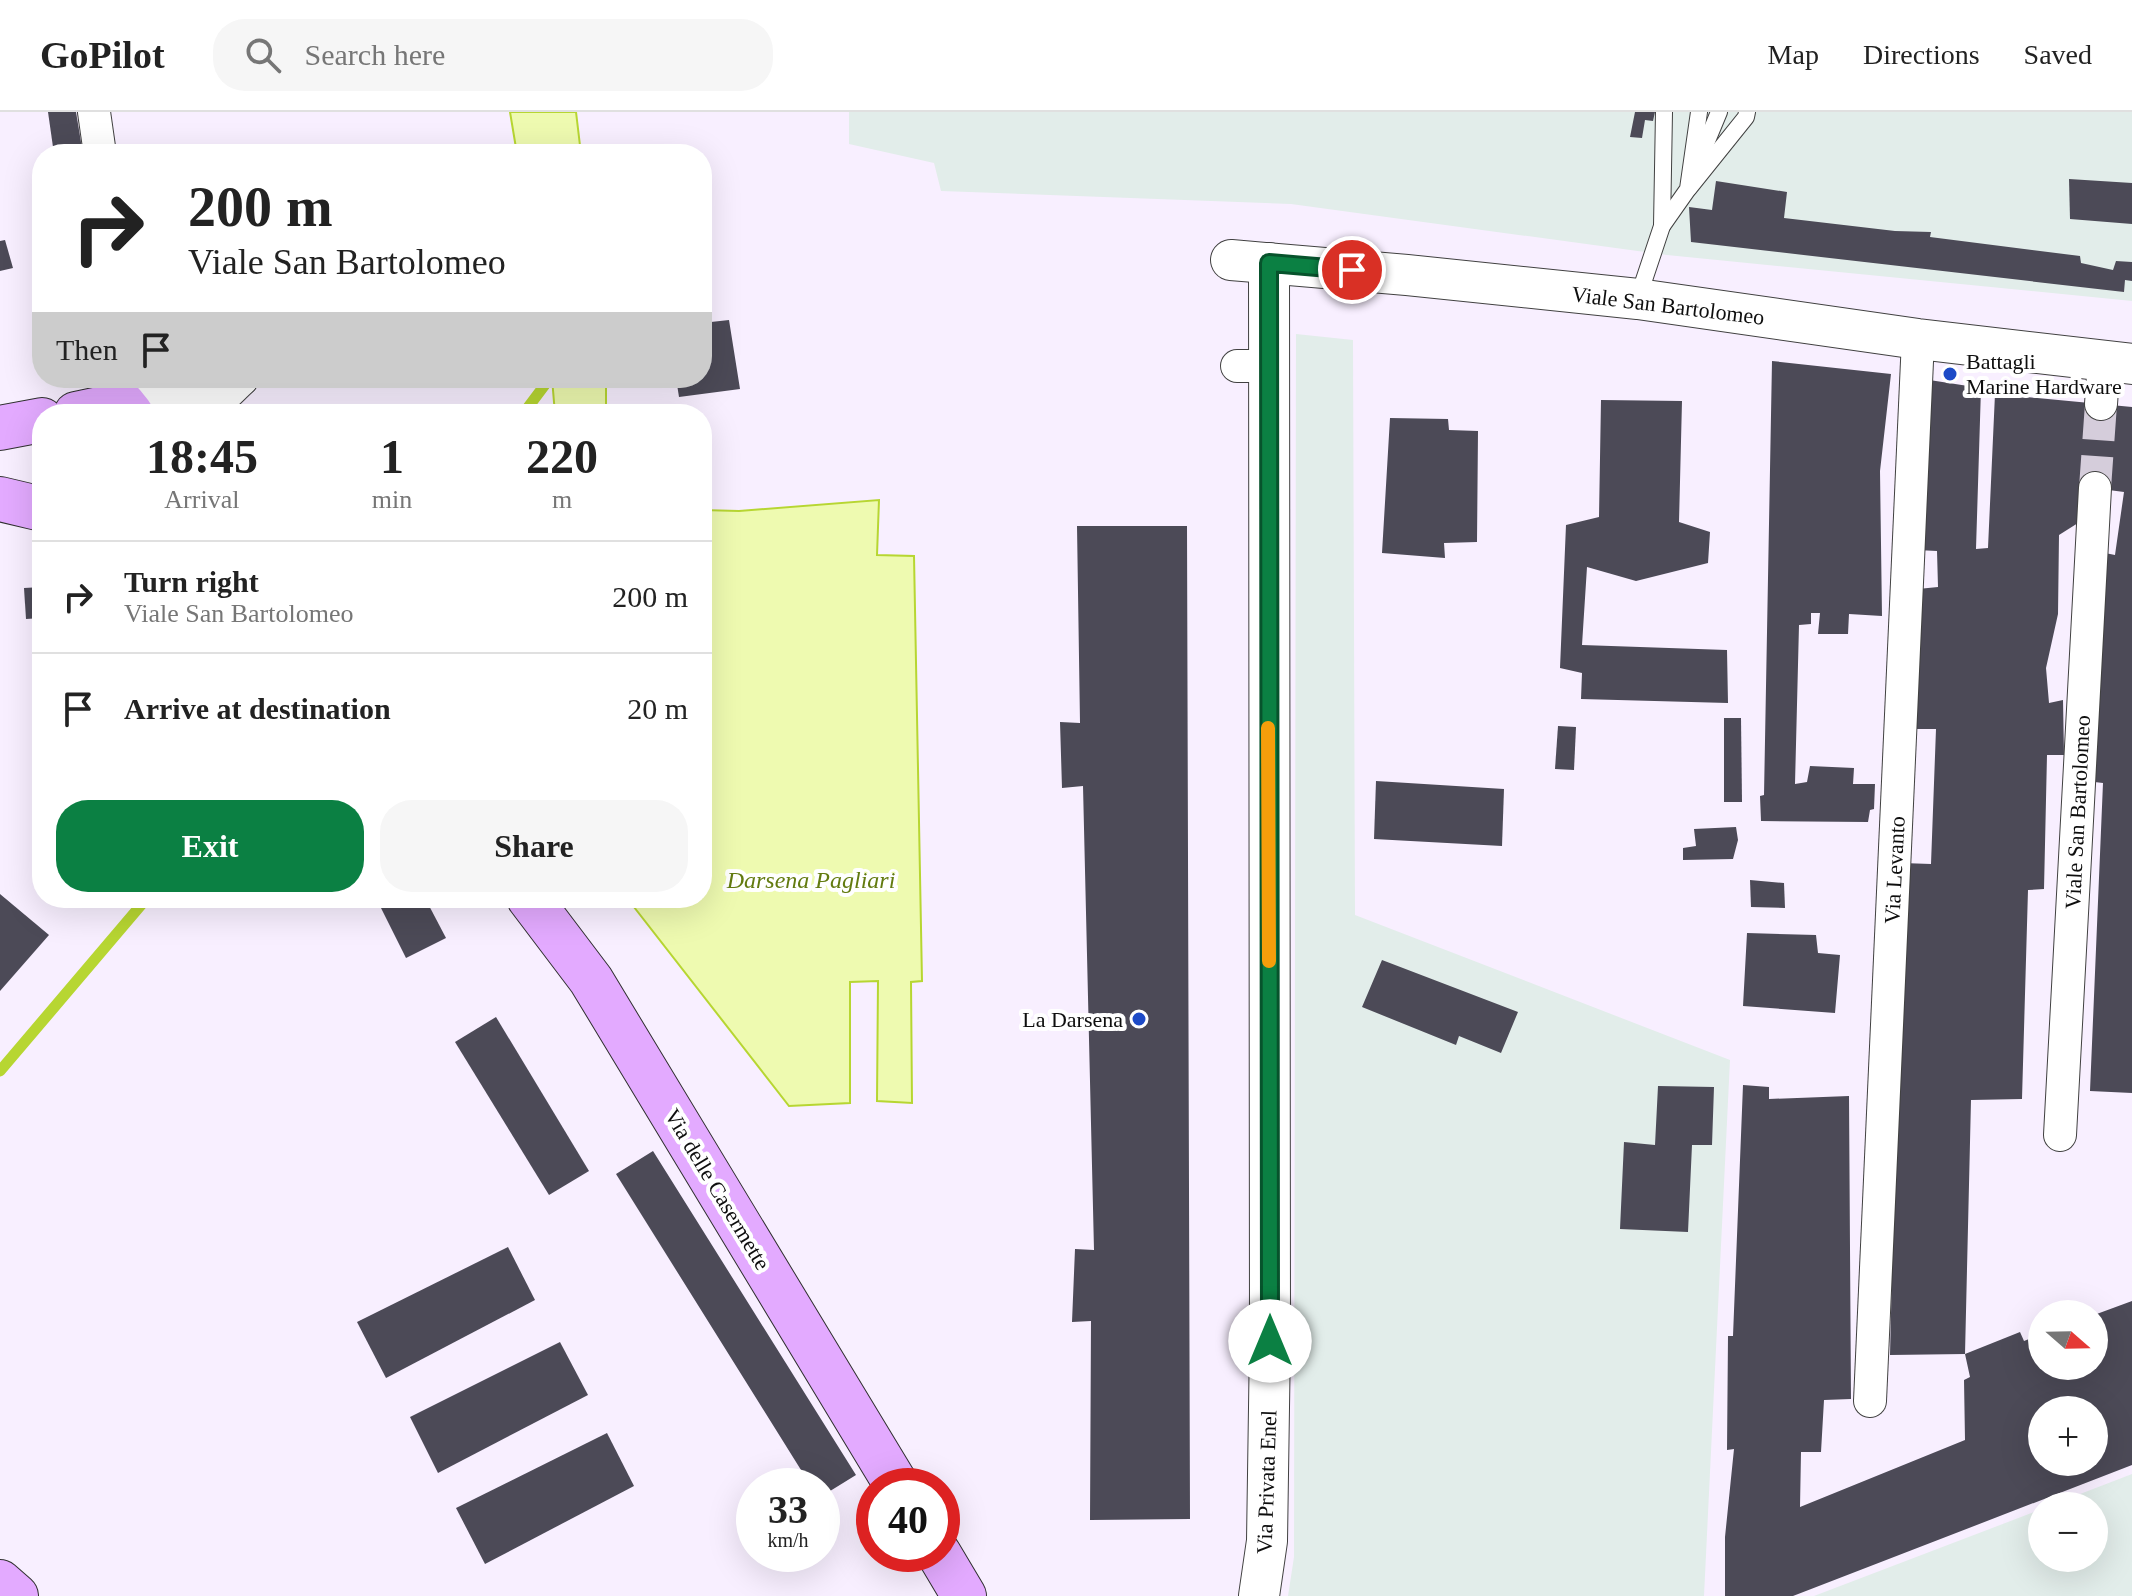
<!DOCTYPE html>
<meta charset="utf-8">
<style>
:root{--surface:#fff;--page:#f6f6f6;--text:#222;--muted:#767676;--line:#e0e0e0;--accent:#0b8043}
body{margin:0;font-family:"Times New Roman",serif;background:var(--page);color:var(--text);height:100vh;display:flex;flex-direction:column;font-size:30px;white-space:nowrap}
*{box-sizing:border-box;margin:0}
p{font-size:26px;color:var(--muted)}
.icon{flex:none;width:44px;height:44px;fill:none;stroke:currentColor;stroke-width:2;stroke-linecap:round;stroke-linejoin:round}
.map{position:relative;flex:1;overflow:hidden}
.panel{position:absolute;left:32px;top:292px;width:680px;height:504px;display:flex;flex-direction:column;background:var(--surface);border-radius:32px;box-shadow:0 8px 32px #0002}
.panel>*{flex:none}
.banner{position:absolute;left:32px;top:32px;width:680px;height:244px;border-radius:32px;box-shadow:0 8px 32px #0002;background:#fff;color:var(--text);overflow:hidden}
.needle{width:52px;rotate:110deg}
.tools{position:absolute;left:2028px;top:1188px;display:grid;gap:16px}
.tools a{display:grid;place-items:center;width:80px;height:80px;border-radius:50%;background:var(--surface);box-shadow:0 8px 32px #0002;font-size:40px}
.speed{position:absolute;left:736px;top:1356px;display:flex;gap:16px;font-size:40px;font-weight:700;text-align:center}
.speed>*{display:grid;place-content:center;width:104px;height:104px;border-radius:50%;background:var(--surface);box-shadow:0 8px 32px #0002;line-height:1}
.speed small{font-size:20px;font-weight:400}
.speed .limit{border:12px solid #d22;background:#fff;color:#111}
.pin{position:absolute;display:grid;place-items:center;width:68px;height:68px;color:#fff;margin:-34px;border:4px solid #fff;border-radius:50%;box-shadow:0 2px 8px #0007}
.me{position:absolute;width:88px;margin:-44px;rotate:0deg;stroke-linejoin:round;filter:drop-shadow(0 0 6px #0008)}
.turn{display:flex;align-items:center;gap:28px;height:168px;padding:0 24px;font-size:36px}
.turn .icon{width:104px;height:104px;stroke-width:2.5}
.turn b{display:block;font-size:56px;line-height:68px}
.then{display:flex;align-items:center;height:76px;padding:0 24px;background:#0003;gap:16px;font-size:30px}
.eta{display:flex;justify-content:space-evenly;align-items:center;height:136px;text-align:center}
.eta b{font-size:48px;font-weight:700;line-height:56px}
.button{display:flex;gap:16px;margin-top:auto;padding:16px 24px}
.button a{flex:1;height:92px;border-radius:32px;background:var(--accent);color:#fff;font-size:32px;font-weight:700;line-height:92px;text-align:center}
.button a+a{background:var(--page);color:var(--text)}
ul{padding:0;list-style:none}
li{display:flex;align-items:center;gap:24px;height:112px;padding:0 24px;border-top:2px solid var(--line)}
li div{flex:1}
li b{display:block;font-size:30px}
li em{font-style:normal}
header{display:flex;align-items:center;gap:48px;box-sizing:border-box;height:112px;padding:0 40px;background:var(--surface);border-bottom:2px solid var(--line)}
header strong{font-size:38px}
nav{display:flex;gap:44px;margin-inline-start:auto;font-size:28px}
.search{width:560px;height:72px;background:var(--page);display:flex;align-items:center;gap:20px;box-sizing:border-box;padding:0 28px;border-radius:32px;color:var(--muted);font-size:30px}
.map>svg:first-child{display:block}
</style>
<header>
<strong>GoPilot</strong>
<div class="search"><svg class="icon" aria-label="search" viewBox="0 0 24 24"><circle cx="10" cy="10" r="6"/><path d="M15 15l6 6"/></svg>Search here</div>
<nav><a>Map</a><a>Directions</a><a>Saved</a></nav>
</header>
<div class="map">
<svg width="2132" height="1484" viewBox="0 0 2132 1484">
<rect width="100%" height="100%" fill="#f8efff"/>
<g fill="#e2edea">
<polygon points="849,0 2132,0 2132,189 1667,143 1291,92 941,79 934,51 849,32"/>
<polygon points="1296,222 1353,228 1355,803 1730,948 1704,1484 1288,1484 1294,1445"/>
<polygon points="2132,1362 2132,1484 1814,1484 2042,1397 2042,1446 2094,1446 2094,1394 2049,1394"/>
</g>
<g fill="#eefab0" stroke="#b7d632" stroke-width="2">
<polygon points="510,0 576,0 581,42 517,42"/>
<polygon points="552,266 606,266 606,302 555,302"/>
<polygon points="879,388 877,443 914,444 922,869 911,870 912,991 877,989 878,869 850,870 850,991 789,994 627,786 702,786 702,398 739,399"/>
</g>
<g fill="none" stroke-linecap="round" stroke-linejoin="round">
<g stroke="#b7d632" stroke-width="11">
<polyline points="523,302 550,266"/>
<polyline points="0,959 147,786"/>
</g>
</g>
<g fill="#4c4a57" fill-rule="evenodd">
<polygon points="48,0 76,0 83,42 54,42"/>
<polygon points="1635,0 1655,0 1653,9 1645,8 1642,26 1630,25"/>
<polygon points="2069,67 2132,71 2132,112 2070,107"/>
<polygon points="1716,69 1787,80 1784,106 1895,119 1931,120 1930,125 2080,144 2081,151 2113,158 2116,149 2132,150 2132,169 2125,168 2124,180 1691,130 1689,95 1712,98"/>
<polygon points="5,128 13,156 0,159 0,129"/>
<polygon points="729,208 740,277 679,285 676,266 702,266 702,211"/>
<polygon points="1772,249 1891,262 1880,359 1882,504 1849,502 1848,522 1818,522 1820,501 1811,501 1811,512 1799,513 1795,672 1807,670 1810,654 1854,656 1853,672 1875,672 1874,697 1870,698 1868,710 1761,709 1760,684 1764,683"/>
<path d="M 1923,267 L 1981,276 L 1976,437 L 1988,436 L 1995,282 L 2132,295 L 2132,981 L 2090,979 L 2103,671 L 2086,669 L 2100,440 L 2115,443 L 2124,380 L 2086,375 L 2078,411 L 2059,423 L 2058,502 L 2046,556 L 2049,591 L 2063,588 L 2064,643 L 2047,643 L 2044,777 L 2028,778 L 2022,987 L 1971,988 L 1965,1242 L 2020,1220 L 2024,1229 L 2042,1222 L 2042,1254 L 2094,1254 L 2094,1203 L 2132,1189 L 2132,1353 L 1793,1484 L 1725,1484 L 1725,1425 L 1734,1337 L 1727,1338 L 1728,1224 L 1733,1224 L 1743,973 L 1769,975 L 1769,987 L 1849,984 L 1851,1287 L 1824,1288 L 1821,1340 L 1801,1340 L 1800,1395 L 1965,1328 L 1964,1268 L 1970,1265 L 1965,1242 L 1890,1243 L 1902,751 L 1931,752 L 1936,617 L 1906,617 L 1908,478 L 1938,475 L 1937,439 L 1917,438 ZM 2042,1298 L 2094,1298 L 2094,1350 L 2042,1350 Z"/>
<polygon points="1601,288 1682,289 1679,410 1710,420 1708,451 1636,469 1587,455 1582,533 1727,538 1728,591 1581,587 1582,561 1560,556 1566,413 1599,405"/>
<polygon points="1390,306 1448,307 1449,318 1478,319 1477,430 1444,431 1445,446 1382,441"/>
<polygon points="1077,414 1187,414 1190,1407 1090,1408 1091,1209 1072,1210 1075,1137 1094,1138 1083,674 1062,676 1060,610 1080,611"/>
<polygon points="42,475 42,506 26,507 24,476"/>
<polygon points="1724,606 1741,606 1742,690 1724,690"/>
<polygon points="1558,614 1576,615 1574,658 1555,657"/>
<polygon points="1376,669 1504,677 1502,734 1374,727"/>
<polygon points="1736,715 1738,728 1733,747 1683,748 1683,736 1696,734 1694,717"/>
<polygon points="1750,768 1784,771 1785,796 1751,795"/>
<polygon points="0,782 49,823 0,879"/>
<polygon points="376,786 425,786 446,826 406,846"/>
<polygon points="1747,821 1816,823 1818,841 1840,843 1835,901 1743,894"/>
<polygon points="1382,848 1518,900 1501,941 1459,924 1456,933 1362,895"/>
<polygon points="496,905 589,1059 549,1083 455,930"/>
<polygon points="1658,974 1714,975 1712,1033 1692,1033 1688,1120 1620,1117 1624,1030 1655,1033"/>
<polygon points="653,1039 856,1363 822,1384 822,1374 811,1374 616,1062"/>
<polygon points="508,1135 535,1188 386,1266 357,1210"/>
<polygon points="560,1230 588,1283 438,1361 410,1305"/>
<polygon points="607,1321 634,1374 485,1452 456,1396"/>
</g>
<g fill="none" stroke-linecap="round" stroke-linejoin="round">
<polyline stroke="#d5cddb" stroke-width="32" stroke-dasharray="32 16" stroke-linecap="butt" points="2095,376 2101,292"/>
<g stroke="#414141" stroke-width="18">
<g id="service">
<polyline points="1697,53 1719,0"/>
<polyline points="1689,76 1746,5 1747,0"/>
<polyline points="1662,114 1664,0"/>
<polyline points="1638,186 1662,114 1688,77 1699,0"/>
</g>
</g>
<g stroke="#414141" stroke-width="34">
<g id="minor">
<polyline points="94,0 100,42"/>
<polyline points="1237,254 1267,254"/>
<polyline points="123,292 242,267"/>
<polyline points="2101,292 2104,249"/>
<polyline points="206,302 242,267"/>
<polyline points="2060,1023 2095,376"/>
<polyline points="1870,1289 1918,227"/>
</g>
</g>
<g stroke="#414141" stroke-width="42">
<g id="tertiary">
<polyline points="1231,148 1407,163 1638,187 1918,227 2132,252"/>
<polyline points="1259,1484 1267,1429 1270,1229 1269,151"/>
</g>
</g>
<g stroke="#303030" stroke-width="46">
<g id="secondary">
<polyline points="76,302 123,292 131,302"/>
<polyline points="0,316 42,308"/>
<polyline points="0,387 42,397"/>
<polyline points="529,786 591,868 897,1374"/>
<polyline points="939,1442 964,1484"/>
<polyline points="0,1470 16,1484"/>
</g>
</g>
<use href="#service" stroke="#fff" stroke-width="16"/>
<use href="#minor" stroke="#fff" stroke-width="32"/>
<use href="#tertiary" stroke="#fff" stroke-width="40"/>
<use href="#secondary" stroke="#e3aaff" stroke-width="44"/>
</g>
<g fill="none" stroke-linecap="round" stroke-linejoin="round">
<g stroke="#07532c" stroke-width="20">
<polyline id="route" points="1270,1229 1269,151 1352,158"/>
</g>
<use href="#route" stroke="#0b8043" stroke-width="14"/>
<polyline stroke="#f59e0b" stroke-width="14" points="1268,616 1269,849"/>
</g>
<g fill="#1d4ac7" stroke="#fff" stroke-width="3">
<circle cx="1950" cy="262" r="8"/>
<circle cx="1139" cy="907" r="8"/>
</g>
<g text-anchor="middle" stroke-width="8" stroke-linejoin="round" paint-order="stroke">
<g font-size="22" fill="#0e0e0e" stroke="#fff">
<text transform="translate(1668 193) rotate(7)" y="8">Viale San Bartolomeo</text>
<text transform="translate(2077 700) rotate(-87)" y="8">Viale San Bartolomeo</text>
<text transform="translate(1894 758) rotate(-87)" y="8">Via Levanto</text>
<text transform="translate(718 1077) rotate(59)" y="8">Via delle Casermette</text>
<text transform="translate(1266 1370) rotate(-88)" y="8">Via Privata Enel</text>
</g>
<g font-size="22" fill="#0e0e0e" stroke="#fff" text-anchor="start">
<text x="1966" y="257">Battagli<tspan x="1966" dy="25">Marine Hardware</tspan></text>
<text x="1123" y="915" text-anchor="end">La Darsena</text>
</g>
<g font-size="24" font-style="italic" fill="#637b10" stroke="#fff">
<text x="811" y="776">Darsena Pagliari</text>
</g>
</g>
</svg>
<div class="tools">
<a><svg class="needle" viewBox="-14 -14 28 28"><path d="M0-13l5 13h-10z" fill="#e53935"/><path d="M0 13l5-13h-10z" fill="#767676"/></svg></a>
<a>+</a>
<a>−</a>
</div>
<div class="speed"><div>33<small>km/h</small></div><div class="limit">40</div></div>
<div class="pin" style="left:1352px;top:158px;background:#d93025"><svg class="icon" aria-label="arrive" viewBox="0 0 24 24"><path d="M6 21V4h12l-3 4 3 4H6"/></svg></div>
<svg class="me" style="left:1270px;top:1229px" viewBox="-20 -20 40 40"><circle r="19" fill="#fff"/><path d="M0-13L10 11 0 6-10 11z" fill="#0b8043"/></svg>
<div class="banner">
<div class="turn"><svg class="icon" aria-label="right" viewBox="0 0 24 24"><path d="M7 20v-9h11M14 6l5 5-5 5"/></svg><div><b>200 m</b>Viale San Bartolomeo</div></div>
<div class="then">Then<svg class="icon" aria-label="arrive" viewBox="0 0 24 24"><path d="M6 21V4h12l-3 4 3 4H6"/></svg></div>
</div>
<section class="panel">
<div class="eta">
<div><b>18:45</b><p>Arrival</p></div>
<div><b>1</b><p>min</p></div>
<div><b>220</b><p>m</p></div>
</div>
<ul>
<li><svg class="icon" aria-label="right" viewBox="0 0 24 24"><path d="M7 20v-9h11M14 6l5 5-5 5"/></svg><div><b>Turn right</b><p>Viale San Bartolomeo</p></div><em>200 m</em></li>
<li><svg class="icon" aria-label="arrive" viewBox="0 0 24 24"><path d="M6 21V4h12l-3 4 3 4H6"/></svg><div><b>Arrive at destination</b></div><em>20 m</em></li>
</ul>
<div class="button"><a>Exit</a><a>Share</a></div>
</section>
</div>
